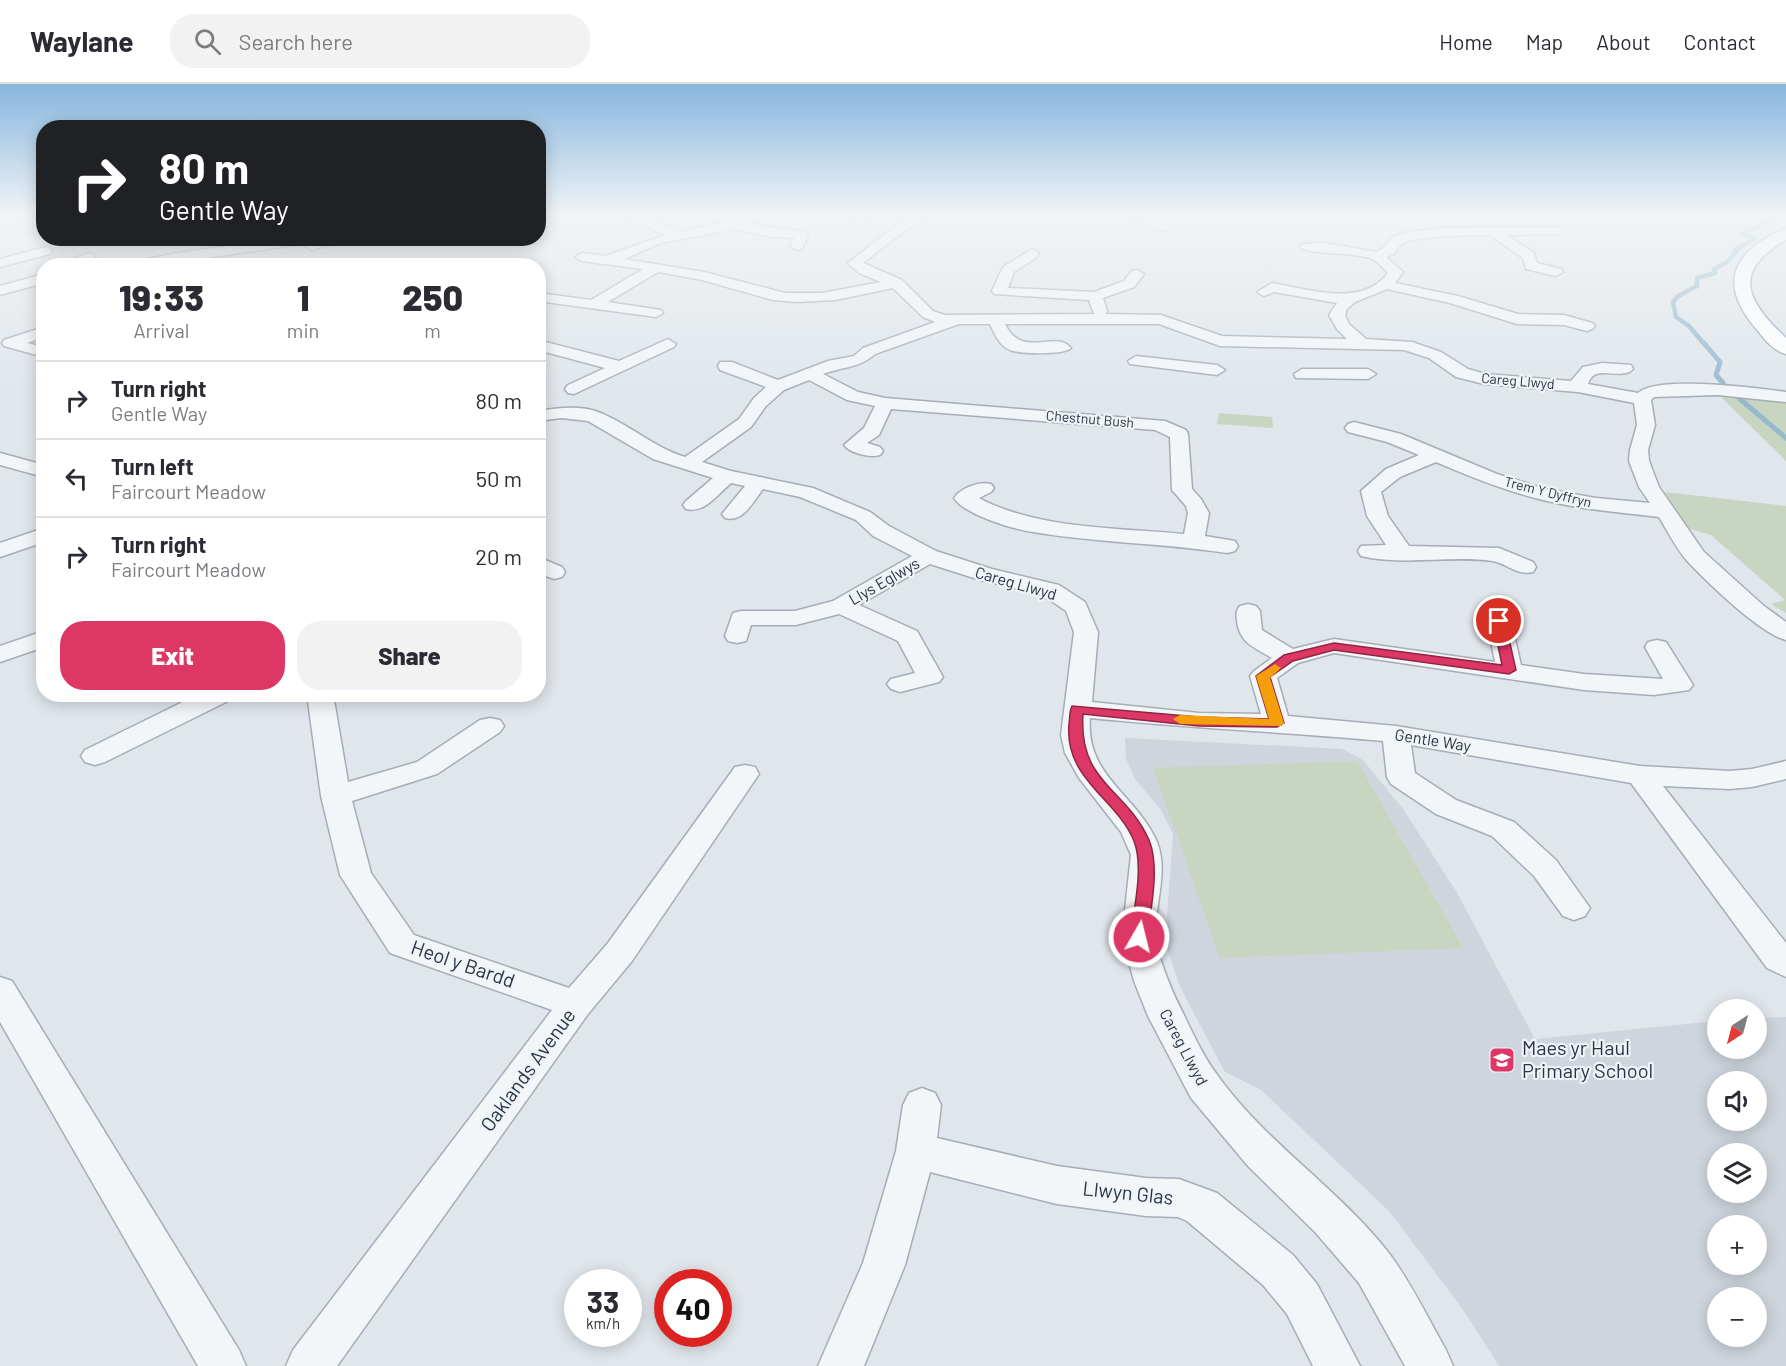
<!DOCTYPE html>
<meta charset="utf-8">
<style>
:root{--surface:#fff;--page:#f2f2f3;--text:#2b2b33;--muted:#7c7c81;--line:#e1e1e2;--accent:#dd3865}
body{margin:0;font-family:Barlow,sans-serif;background:var(--page);color:var(--text);height:100vh;display:flex;flex-direction:column;font-size:22px;white-space:nowrap}
*{box-sizing:border-box;margin:0}
p{font-size:20px;color:var(--muted)}
.icon{flex:none;width:33px;height:33px;fill:none;stroke:currentColor;stroke-width:2;stroke-linecap:round;stroke-linejoin:round}
.map{position:relative;flex:1;overflow:hidden}
.details{position:absolute;left:36px;top:174px;width:510px;height:444px;display:flex;flex-direction:column;background:var(--surface);border-radius:24px;box-shadow:0 3px 15px #0003}
.details>*{flex:none}
.guide{position:absolute;left:36px;top:36px;width:510px;height:126px;border-radius:24px;box-shadow:0 3px 15px #0003;background:#202124;color:#fff;overflow:hidden}
.needle{width:39px;rotate:216deg}
.controls{position:absolute;left:1707px;top:915px;display:grid;gap:12px}
.controls a{display:grid;place-items:center;width:60px;height:60px;border-radius:50%;background:var(--surface);box-shadow:0 3px 15px #0003;font-size:30px}
.speed{position:absolute;left:564px;top:1185px;display:flex;gap:12px;font-size:30px;font-weight:700;text-align:center}
.speed>*{display:grid;place-content:center;width:78px;height:78px;border-radius:50%;background:var(--surface);box-shadow:0 3px 15px #0003;line-height:1}
.speed small{font-size:15px;font-weight:400}
.speed .limit{border:9px solid #d22;background:#fff;color:#111}
.pin{position:absolute;display:grid;place-items:center;width:51px;height:51px;color:#fff;margin:-26px;border:3px solid #fff;border-radius:50%;box-shadow:0 2px 6px #0007}
.me{position:absolute;width:66px;margin:-33px;rotate:8deg;stroke-linejoin:round;filter:drop-shadow(0 0 4px #0008)}
.turn{display:flex;align-items:center;gap:21px;height:126px;padding:0 24px;font-size:27px}
.turn .icon{width:78px;height:78px;stroke-width:2.5}
.turn b{display:block;font-size:42px;line-height:51px}
.eta{display:flex;justify-content:space-evenly;align-items:center;height:102px;text-align:center}
.eta b{font-size:36px;font-weight:800;line-height:42px}
.primary-button{display:flex;gap:12px;margin-top:auto;padding:12px 24px}
.primary-button a{flex:1;height:69px;border-radius:24px;background:var(--accent);color:#fff;font-size:24px;font-weight:800;line-height:69px;text-align:center}
.primary-button a+a{background:var(--page);color:var(--text)}
ul{padding:0;list-style:none}
li{display:flex;align-items:center;gap:18px;height:78px;padding:0 24px;border-top:2px solid var(--line)}
li div{flex:1}
li b{display:block;font-size:22px}
li em{font-style:normal}
header{display:flex;align-items:center;gap:36px;box-sizing:border-box;height:84px;padding:0 30px;background:var(--surface);border-bottom:2px solid var(--line)}
header strong{font-size:28px}
nav{display:flex;gap:33px;margin-inline-start:auto;font-size:21px}
.search{width:420px;height:54px;background:var(--page);display:flex;align-items:center;gap:15px;box-sizing:border-box;padding:0 21px;border-radius:24px;color:var(--muted);font-size:22px}
.map>svg:first-child{display:block}
</style>
<header>
<strong>Waylane</strong>
<div class="search"><svg class="icon" aria-label="search" viewBox="0 0 24 24"><circle cx="10" cy="10" r="6"/><path d="M15 15l6 6"/></svg>Search here</div>
<nav><a>Home</a><a>Map</a><a>About</a><a>Contact</a></nav>
</header>
<div class="map">
<svg width="1786" height="1282" viewBox="0 0 1786 1282">
<rect width="100%" height="100%" fill="#e0e6eb"/>
<path fill="#ced5dd" fill-rule="evenodd" d="M 1125,654 L 1342,665 L 1363,676 L 1403,725 L 1456,807 L 1535,955 L 1717,937 L 1718,964 L 1756,964 L 1757,934 L 1786,933 L 1786,1282 L 1499,1282 L 1464,1227 L 1389,1127 L 1261,1006 L 1225,988 L 1180,903 L 1165,858 L 1173,750 L 1161,726 L 1135,695 L 1126,675 ZM 1718,998 L 1756,998 L 1756,1036 L 1718,1036 ZM 1718,1070 L 1756,1070 L 1756,1108 L 1718,1108 ZM 1718,1142 L 1756,1142 L 1756,1180 L 1718,1180 ZM 1718,1214 L 1756,1214 L 1756,1252 L 1718,1252 Z"/>
<g fill="#c8d5c0">
<polygon points="1721,313 1786,317 1786,377"/>
<polygon points="1219,329 1272,333 1273,344 1217,340"/>
<polygon points="1665,408 1786,422 1786,529 1771,520 1785,516 1711,451 1687,444"/>
<polygon points="1357,677 1463,864 1220,874 1153,684"/>
</g>
<g fill="none" stroke-linecap="round" stroke-linejoin="round">
<polyline stroke="#97b9ce" stroke-width="4.5" points="1705,261 1689,242 1676,233 1673,218 1678,212 1697,202 1697,194 1715,189 1714,185 1727,178 1736,168 1735,166 1755,154 1741,150 1773,135"/>
<g stroke="#97b9ce" stroke-width="5">
<polyline points="1704,259 1720,278 1716,291 1723,299"/>
<polyline points="1740,315 1786,354"/>
</g>
<g stroke="#a5adb6" stroke-width="3">
<g id="minor">
<path d="M 623,133 L 648,133 L 680,148 L 745,133 L 763,133 L 749,140 L 806,148 L 808,151 L 802,165 L 797,166 L 790,162 L 794,154 L 772,153 L 736,145 L 661,159 L 624,175 L 704,188 L 785,209 L 822,209 L 881,198 L 859,189 L 848,179 L 895,142 L 911,133 L 927,133 L 903,148 L 863,179 L 902,196 L 933,227 L 945,231 L 1094,230 L 1089,216 L 994,210 L 992,207 L 1003,183 L 1032,165 L 1039,169 L 1037,173 L 1014,188 L 1008,204 L 1094,208 L 1124,197 L 1132,187 L 1137,186 L 1144,190 L 1134,203 L 1103,214 L 1107,227 L 1106,230 L 1161,231 L 1222,252 L 1347,255 L 1337,245 L 1329,231 L 1337,219 L 1274,208 L 1264,212 L 1257,208 L 1272,199 C 1308,205 1362,224 1388,189 C 1384,185 1379,179 1374,176 C 1359,167 1310,172 1300,163 L 1302,160 L 1324,159 L 1376,168 L 1384,164 L 1391,154 L 1408,148 L 1444,144 L 1557,143 L 1563,147 L 1561,150 L 1506,151 L 1534,169 L 1537,179 L 1561,185 L 1563,188 L 1556,192 L 1526,185 L 1523,174 L 1490,151 L 1444,152 L 1411,156 L 1401,160 L 1394,170 L 1386,173 L 1403,188 L 1395,199 L 1458,212 L 1518,230 L 1564,231 L 1592,239 L 1595,242 L 1592,245 L 1587,247 L 1564,241 L 1517,240 L 1450,219 L 1387,205 L 1355,218 L 1347,225 L 1345,231 L 1349,240 L 1366,255 L 1412,258 L 1441,268 L 1468,285 L 1485,290 L 1571,297 L 1583,283 L 1602,279 L 1631,281 L 1633,285 C 1621,298 1594,278 1588,300 L 1638,309 C 1657,291 1758,304 1786,308 L 1786,318 L 1718,311 L 1654,313 L 1651,316 L 1655,341 L 1648,366 L 1649,377 L 1659,403 L 1704,468 L 1764,522 L 1786,538 L 1786,556 C 1761,550 1708,499 1689,479 C 1677,466 1668,448 1659,433 C 1618,428 1575,425 1535,414 C 1501,405 1469,392 1436,378 L 1400,393 L 1381,408 L 1388,432 L 1409,462 L 1499,464 L 1533,478 L 1536,483 L 1533,488 C 1517,492 1508,480 1493,477 C 1450,471 1403,482 1361,472 L 1358,467 L 1361,462 L 1386,461 L 1367,432 L 1361,407 L 1386,385 L 1419,371 L 1387,358 L 1348,348 L 1345,344 L 1348,340 L 1354,338 L 1401,350 L 1497,390 L 1545,405 L 1596,414 L 1650,419 L 1639,403 L 1629,377 L 1630,366 L 1637,341 L 1634,319 L 1578,308 L 1484,300 L 1456,293 L 1429,274 L 1404,266 L 1220,262 L 1159,240 L 1005,240 C 1022,276 1055,245 1071,264 C 1065,271 1020,270 1010,266 C 999,261 995,251 990,240 L 959,240 L 875,270 C 860,284 841,283 823,290 L 858,308 L 885,314 L 1165,337 L 1186,346 L 1188,350 L 1192,405 L 1201,415 L 1209,429 L 1205,452 L 1235,457 L 1238,462 L 1235,467 L 1227,469 C 1163,459 1097,459 1033,448 C 1013,445 965,431 954,414 C 961,404 979,397 991,400 L 994,404 L 991,408 L 979,414 C 1036,445 1120,444 1184,450 L 1188,429 L 1186,422 L 1172,406 L 1170,353 L 1155,346 L 891,325 L 879,351 L 867,359 L 880,363 L 883,367 L 880,371 C 869,374 850,369 844,361 L 864,344 L 875,322 L 847,316 L 809,296 L 784,306 L 766,322 L 751,343 L 702,378 L 731,387 L 813,404 L 870,428 L 889,442 L 936,467 L 992,485 L 1059,501 L 1085,518 L 1098,548 L 1092,618 L 1199,629 L 1261,630 L 1250,592 L 1254,587 L 1272,574 C 1254,563 1239,559 1237,536 C 1236,530 1236,527 1240,522 L 1248,520 L 1256,522 L 1260,527 L 1262,546 L 1293,565 L 1334,555 L 1495,578 L 1487,537 L 1491,532 L 1499,530 L 1507,532 L 1511,537 L 1521,581 L 1584,590 L 1663,595 L 1645,563 L 1648,558 L 1657,556 L 1666,558 L 1693,601 L 1689,606 L 1654,611 L 1584,606 L 1334,569 L 1298,579 L 1277,594 L 1288,632 L 1396,642 L 1640,682 L 1730,687 L 1752,685 L 1786,677 L 1786,695 L 1752,703 L 1730,705 L 1663,702 L 1786,859 L 1786,893 L 1767,884 L 1631,699 L 1411,661 L 1415,689 L 1456,716 L 1514,738 L 1556,776 L 1590,824 L 1585,832 L 1574,836 L 1563,832 L 1534,792 L 1492,752 L 1436,730 L 1391,700 L 1387,693 L 1383,657 C 1285,648 1188,644 1090,634 C 1085,692 1137,711 1157,758 C 1169,788 1154,821 1156,852 C 1157,873 1173,910 1183,929 C 1193,950 1204,974 1218,992 C 1266,1059 1338,1104 1388,1168 C 1409,1195 1429,1236 1446,1266 L 1453,1282 L 1405,1282 L 1359,1199 L 1315,1148 L 1248,1082 L 1191,1014 L 1148,932 L 1134,897 L 1122,853 L 1131,771 L 1121,748 L 1079,694 L 1065,669 L 1061,651 L 1074,548 L 1066,527 L 1043,511 L 977,495 L 930,480 L 859,521 L 917,547 L 943,593 L 939,598 L 900,608 L 891,605 L 887,600 L 891,595 L 915,589 L 898,557 L 839,530 L 796,541 L 751,541 L 746,557 L 737,559 L 728,557 L 725,552 L 733,529 L 741,527 L 795,527 L 833,517 L 912,472 L 873,452 L 856,436 L 800,413 L 763,405 C 753,418 743,439 725,434 L 722,430 L 745,402 L 731,399 C 718,410 704,430 686,425 L 683,421 L 686,417 L 713,394 L 653,375 L 588,337 L 561,334 L 538,337 L 538,327 C 557,324 581,321 598,328 C 629,340 653,363 685,373 L 739,335 L 754,314 L 766,303 L 720,286 L 718,282 L 720,278 L 732,278 L 778,296 L 828,277 L 854,272 L 863,264 L 935,238 L 923,233 L 893,204 L 835,216 L 797,218 L 773,216 L 702,196 L 658,188 L 608,218 L 661,226 L 663,229 L 656,233 L 538,217 L 538,209 L 591,216 L 643,185 L 582,177 L 575,173 L 582,169 L 606,172 L 665,151 Z"/>
<path d="M 845,133 L 874,133 L 874,134 C 868,140 852,139 845,133 Z"/>
<polygon points="1128,133 1147,133 1169,143 1163,147"/>
<polygon points="290,154 352,154 312,166 305,162 308,159 152,182 126,182 132,178 177,169"/>
<path d="M 477,154 L 513,154 L 514,156 C 506,162 486,160 477,154 Z"/>
<polygon points="45,163 50,164 52,167 50,170 0,183 0,175"/>
<path d="M 88,169 L 93,170 L 95,173 C 85,183 70,182 57,182 Z"/>
<polygon points="44,190 44,199 0,211 0,202"/>
<polygon points="44,243 44,253 27,259 44,263 44,273 4,262 2,259 4,256"/>
<polygon points="668,255 676,260 674,263 574,310 568,309 565,305 568,301 605,284 538,266 538,256 619,277"/>
<polygon points="1136,272 1217,281 1225,286 1217,291 1130,280 1128,277"/>
<polygon points="1302,285 1368,285 1376,290 1368,295 1296,294 1294,290"/>
<polygon points="0,369 44,381 44,393 0,381"/>
<polygon points="44,444 44,458 0,473 0,459"/>
<polygon points="538,473 562,483 565,488 562,493 554,495 538,489"/>
<polygon points="44,547 44,563 0,578 0,562"/>
<polygon points="199,610 234,610 230,616 105,678 95,681 85,678 81,672 85,666"/>
<polygon points="307,610 333,610 348,698 417,678 480,636 490,634 500,636 504,642 500,648 437,690 352,717 371,789 414,851 569,904 608,859 735,683 745,681 755,683 759,690 632,877 588,930 337,1282 286,1282 293,1266 552,926 390,869 340,791 321,712"/>
<polygon points="0,893 12,897 239,1266 246,1282 198,1282 0,938"/>
<polygon points="922,1004 935,1009 941,1021 937,1054 1057,1082 1146,1094 1179,1095 1217,1109 1293,1171 1317,1200 1360,1282 1313,1282 1287,1230 1263,1201 1187,1137 1178,1133 1146,1132 1057,1120 930,1088 905,1181 864,1282 818,1282 863,1179 896,1067 903,1021 909,1009"/>
</g>
</g>
<g stroke="#9eabb8" stroke-width="3">
<path id="major" d="M 1786,145 L 1786,156 C 1731,187 1746,217 1786,254 L 1786,270 C 1774,267 1765,256 1758,247 C 1736,222 1722,192 1750,166 C 1760,157 1773,149 1786,145 Z"/>
</g>
<use href="#minor" fill="#f3f6f8" fill-rule="evenodd"/>
<use href="#major" fill="#fff" fill-rule="evenodd"/>
</g>
<linearGradient id="sky" x2="0" y2="1"><stop stop-color="#87b6de"/><stop offset="0.42" stop-color="#f1f4f6"/><stop offset="1" stop-color="#f1f4f6" stop-opacity="0"/></linearGradient>
<rect width="1786" height="313" fill="url(#sky)"/>
<path fill="#dd3865" stroke="#902442" stroke-width="1.5" d="M 1499,533 L 1505,537 L 1516,586 L 1509,590 L 1334,566 L 1293,577 L 1270,593 L 1284,639 L 1277,643 L 1199,642 L 1083,630 C 1078,699 1126,704 1149,756 C 1160,782 1151,825 1147,853 L 1145,857 L 1139,859 L 1133,857 L 1130,853 C 1134,825 1144,783 1134,757 C 1117,715 1064,695 1069,640 C 1070,634 1069,628 1072,622 L 1199,633 L 1269,635 L 1256,592 L 1284,571 L 1334,559 L 1502,581 L 1493,537 Z"/>
<polygon fill="#f59e0b" points="1275,580 1281,584 1270,594 1284,639 1282,642 1180,640 1173,635 1180,631 1269,635 1256,592"/>
<defs>
<g id="school-square" transform="scale(1.35)"><rect x="-9" y="-9" width="18" height="18" rx="4" fill="#dd3865" stroke="#f0f4f8"/><path d="M0-5L7-2L0 1L-7-2ZM-4 1L0 2.5L4 1V4Q0 6-4 4Z" fill="#fff"/></g>
</defs>
<g fill-rule="evenodd">
<use href="#school-square" x="1502" y="976"/>
</g>
<g text-anchor="middle" stroke-width="4.5" stroke-linejoin="round" paint-order="stroke">
<g font-size="14" fill="#273544" stroke="#f0f4f8">
<text transform="translate(1518 297) rotate(5)" y="5">Careg Llwyd</text>
<text transform="translate(1090 335) rotate(5)" y="5">Chestnut Bush</text>
<text transform="translate(1548 408) rotate(14)" y="5">Trem Y Dyffryn</text>
</g>
<g font-size="16" fill="#273544" stroke="#f0f4f8">
<text transform="translate(884 497) rotate(-30)" y="6">Llys Eglwys</text>
<text transform="translate(1016 499) rotate(16)" y="6">Careg Llwyd</text>
<text transform="translate(1433 656) rotate(9)" y="6">Gentle Way</text>
<text transform="translate(1184 963) rotate(62)" y="6">Careg Llwyd</text>
</g>
<g font-size="20" fill="#273544" stroke="#f0f4f8">
<text transform="translate(463 880) rotate(19)" y="7">Heol y Bardd</text>
<text transform="translate(528 986) rotate(-54)" y="7">Oaklands Avenue</text>
<text transform="translate(1128 1109) rotate(6)" y="7">Llwyn Glas</text>
</g>
<g font-size="20" fill="#273544" stroke="#f0f4f8" text-anchor="start">
<text x="1522" y="971">Maes yr Haul<tspan x="1522" dy="23">Primary School</tspan></text>
</g>
</g>
</svg>
<div class="controls">
<a><svg class="needle" viewBox="-14 -14 28 28"><path d="M0-13l5 13h-10z" fill="#e53935"/><path d="M0 13l5-13h-10z" fill="#7c7c81"/></svg></a>
<a><svg class="icon" aria-label="sound" viewBox="0 0 24 24"><path d="M4 9h4l5-4v14l-5-4H4zM17 9q2 3 0 6"/></svg></a>
<a><svg class="icon" aria-label="layers" viewBox="0 0 24 24"><path d="M12 4l9 5-9 5-9-5zM3 14l9 5 9-5"/></svg></a>
<a>+</a>
<a>−</a>
</div>
<div class="speed"><div>33<small>km/h</small></div><div class="limit">40</div></div>
<div class="pin" style="left:1499px;top:537px;background:#d93025"><svg class="icon" aria-label="arrive" viewBox="0 0 24 24"><path d="M6 21V4h12l-3 4 3 4H6"/></svg></div>
<svg class="me" style="left:1139px;top:853px" viewBox="-20 -20 40 40"><circle r="17" fill="#dd3865" stroke="#fff" stroke-width="3"/><path d="M0-11L8 9 0 5-8 9z" fill="#fff"/></svg>
<div class="guide">
<div class="turn"><svg class="icon" aria-label="right" viewBox="0 0 24 24"><path d="M7 20v-9h11M14 6l5 5-5 5"/></svg><div><b>80 m</b>Gentle Way</div></div>
</div>
<section class="details">
<div class="eta">
<div><b>19:33</b><p>Arrival</p></div>
<div><b>1</b><p>min</p></div>
<div><b>250</b><p>m</p></div>
</div>
<ul>
<li><svg class="icon" aria-label="right" viewBox="0 0 24 24"><path d="M7 20v-9h11M14 6l5 5-5 5"/></svg><div><b>Turn right</b><p>Gentle Way</p></div><em>80 m</em></li>
<li><svg class="icon" aria-label="left" viewBox="0 0 24 24"><path d="M17 20v-9H6M10 6l-5 5 5 5"/></svg><div><b>Turn left</b><p>Faircourt Meadow</p></div><em>50 m</em></li>
<li><svg class="icon" aria-label="right" viewBox="0 0 24 24"><path d="M7 20v-9h11M14 6l5 5-5 5"/></svg><div><b>Turn right</b><p>Faircourt Meadow</p></div><em>20 m</em></li>
</ul>
<div class="primary-button"><a>Exit</a><a>Share</a></div>
</section>
</div>
